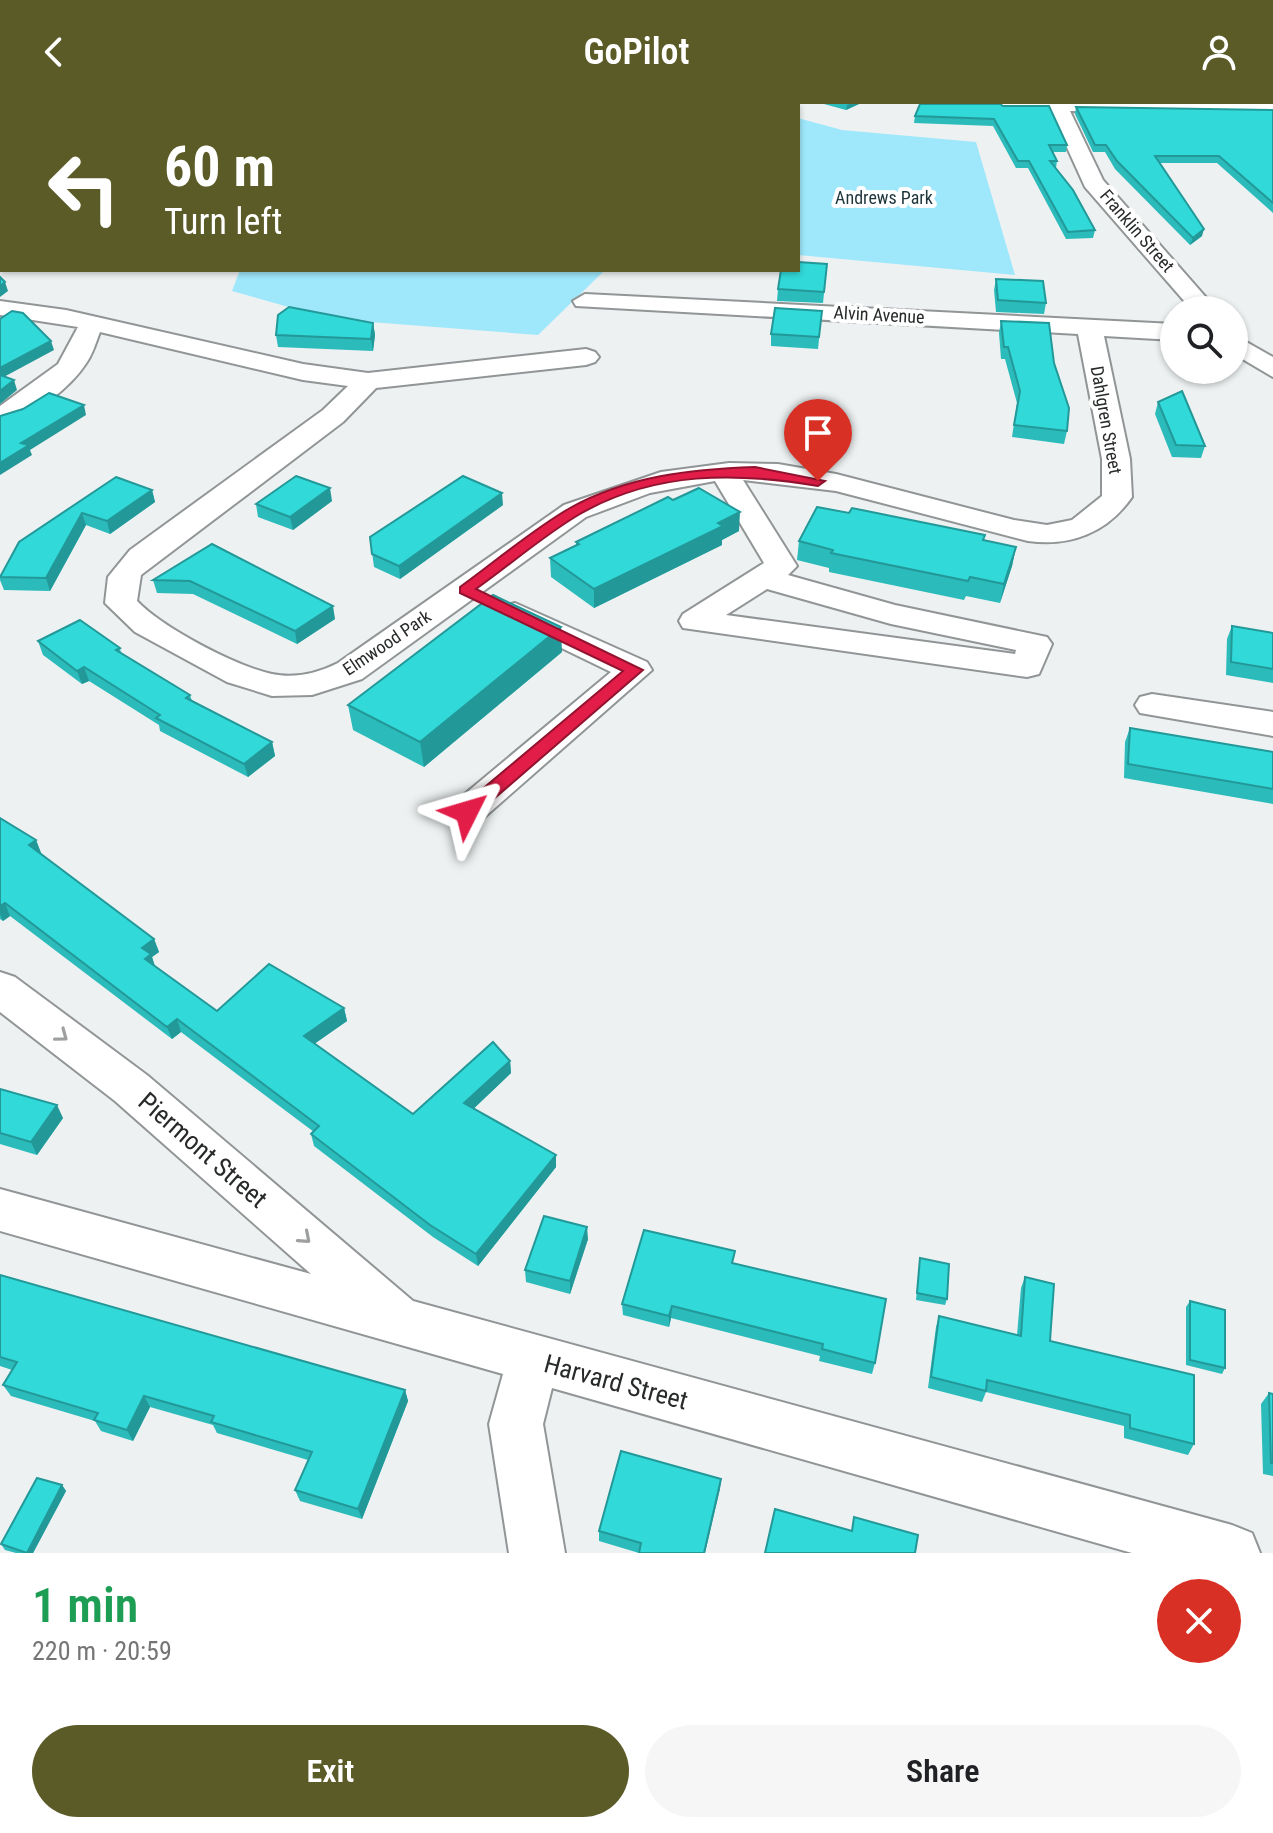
<!DOCTYPE html>
<meta charset="utf-8">
<style>
:root{--surface:#fff;--page:#f6f6f6;--text:#202124;--muted:#757577;--accent:#5b5b28}
body{margin:0;font-family:"Roboto Condensed",sans-serif;background:var(--page);color:var(--text);height:100vh;display:flex;flex-direction:column;font-size:30px;white-space:nowrap}
*{box-sizing:border-box;margin:0}
p{font-size:26px;color:var(--muted)}
.icon{flex:none;width:44px;height:44px;fill:none;stroke:currentColor;stroke-width:2;stroke-linecap:round;stroke-linejoin:round}
.map{position:relative;height:1449px;overflow:hidden}
.sheet{display:flex;flex-direction:column;background:var(--surface);flex:1}
.sheet>*{flex:none}
.top-card{position:absolute;left:0px;top:0px;width:800px;height:168px;box-shadow:0 2px 6px #0004;background:#5b5b28;color:#fff;overflow:hidden}
.tools{position:absolute;left:1160px;top:192px;display:grid;gap:16px}
.tools a{display:grid;place-items:center;width:88px;height:88px;border-radius:50%;background:var(--surface);box-shadow:0 2px 6px #0004;font-size:40px}
.pin{position:absolute;display:grid;place-items:center;width:68px;height:68px;color:#fff;margin:-82px -34px;border-radius:50% 50% 50% 0;rotate:-45deg;box-shadow:0 0 8px #0007}
.pin .icon{rotate:45deg}
.me{position:absolute;width:88px;margin:-44px;rotate:50deg;stroke-linejoin:round;filter:drop-shadow(0 0 6px #0008)}
.turn{display:flex;align-items:center;gap:28px;height:168px;padding:0 32px;font-size:36px}
.turn .icon{width:104px;height:104px;stroke-width:2.5}
.turn b{display:block;font-size:56px;line-height:68px}
.round{display:grid;place-items:center;flex:none;width:84px;height:84px;border-radius:42px;background:var(--page)}
.summary{display:flex;align-items:center;justify-content:space-between;height:136px;padding:0 32px}
h1{font-size:48px;font-weight:600;line-height:60px;color:#1e9e55}
.action{display:flex;gap:16px;margin-top:auto;padding:16px 32px}
.action a{flex:1;height:92px;border-radius:48px;background:var(--accent);color:#fff;font-size:32px;font-weight:600;line-height:92px;text-align:center}
.action a+a{background:var(--page);color:var(--text)}
header{display:flex;justify-content:space-between;align-items:center;height:104px;padding:0 32px;background:var(--accent);color:#fff;font-size:36px;font-weight:600}
.map>svg:first-child{display:block}
</style>
<header><svg class="icon" aria-label="back" viewBox="0 0 24 24"><path d="M15 5l-7 7 7 7"/></svg>GoPilot<svg class="icon" aria-label="person" viewBox="0 0 24 24"><circle cx="12" cy="8" r="4"/><path d="M4 21q1-7 8-7t8 7"/></svg></header>
<div class="map">
<svg width="1273" height="1449" viewBox="0 0 1273 1449">
<rect width="100%" height="100%" fill="#edf1f2"/>
<g fill="#9fe8fb">
<polygon points="309,0 744,0 751,2 308,2"/>
<polygon points="798,14 842,26 976,38 1015,171 798,151"/>
<polygon points="240,166 605,166 538,231 331,215 232,187"/>
</g>
<g fill="none" stroke-linecap="round" stroke-linejoin="round">
<g stroke="#919596" stroke-width="4">
<g id="minor">
<polygon points="152,0 172,0 151,2"/>
<polygon points="657,0 680,0 655,2"/>
<polygon points="717,0 737,0 739,2 719,2"/>
<polygon points="992,0 1273,0 1273,10 1070,7 1103,76 1217,206 1192,206 1085,83 1050,6 1002,6"/>
<path d="M 585,190 L 1174,220 L 1174,236 L 1104,232 L 1130,355 L 1132,393 C 1107,429 1070,443 1028,437 L 836,387 L 743,376 L 797,462 L 788,471 L 895,501 L 1047,533 L 1052,540 L 1039,570 L 1027,573 L 683,524 L 679,517 L 683,510 L 764,459 L 715,377 L 650,389 L 586,413 L 362,575 L 312,591 L 272,592 L 227,578 L 135,528 L 105,499 L 108,473 L 130,446 L 323,306 L 348,282 L 303,276 L 100,228 C 96,238 93,249 87,258 C 70,285 32,313 0,321 L 0,302 L 58,260 L 78,223 L 0,211 L 0,197 L 66,206 L 303,260 L 368,269 L 586,245 L 595,248 L 599,253 L 595,258 L 586,261 L 376,284 L 343,318 L 141,471 L 137,497 C 163,524 235,562 272,570 C 295,575 318,569 338,559 L 564,401 L 661,368 L 729,359 L 778,360 L 836,370 L 1014,416 L 1047,421 L 1072,416 L 1102,392 L 1102,355 L 1078,230 L 576,202 L 573,197 ZM 767,485 L 891,520 L 1016,546 L 1015,550 L 726,511 Z"/>
<polygon points="1234,231 1273,253 1273,273 1234,250"/>
<polygon points="515,499 647,558 652,566 480,717 467,721 454,717 448,708 454,699 611,568 504,516 499,509 504,502"/>
<polygon points="1152,590 1273,608 1273,632 1140,609 1135,601 1140,593"/>
<polygon points="0,868 15,873 147,971 413,1197 1232,1421 1252,1429 1260,1449 1132,1449 552,1284 543,1320 565,1449 509,1449 489,1320 503,1270 0,1127 0,1085 311,1170 115,997 0,908"/>
</g>
</g>
<use href="#minor" fill="#fff" fill-rule="evenodd"/>
</g>
<g fill="#2bbbbb">
<polygon points="824,0 859,0 846,6"/>
<polygon points="1000,0 1067,41 1066,48 1053,48 1057,57 1056,64 1095,126 1093,134 1066,135 1028,64 1016,64 993,22 914,19 915,12"/>
<polygon points="1076,3 1273,6 1273,109 1217,59 1160,59 1202,132 1190,141 1115,65 1105,48 1093,48 1075,10"/>
<polygon points="827,160 823,199 777,197 778,185"/>
<polygon points="996,175 1046,199 1044,210 996,208 994,186"/>
<polygon points="822,207 818,245 771,242 771,230"/>
<polygon points="1001,217 1054,259 1067,327 1064,340 1012,333 1017,299 1005,255 1001,255 999,229"/>
<polygon points="373,219 375,231 373,247 278,243 276,231"/>
<polygon points="1158,298 1205,342 1201,354 1172,353 1155,310"/>
<polygon points="116,373 152,386 155,398 110,430 86,421 50,487 4,486 0,476 0,472"/>
<polygon points="673,396 739,427 722,436 722,441 594,504 551,473 550,454 576,442 576,438"/>
<polygon points="332,397 293,426 258,413 256,400"/>
<polygon points="503,401 400,475 374,463 370,433"/>
<polygon points="799,437 984,437 1016,443 1012,462 1000,499 966,492 964,496 829,468 829,464 797,456"/>
<polygon points="212,440 335,515 297,540 193,490 157,489 153,476"/>
<polygon points="1232,522 1273,529 1273,579 1226,571 1227,535"/>
<polygon points="38,537 120,544 121,549 190,591 192,597 272,638 275,652 248,673 160,627 159,621 89,577 82,580 43,551"/>
<polygon points="562,548 424,663 353,626 348,601"/>
<polygon points="1130,624 1273,648 1273,700 1124,674 1125,638"/>
<polygon points="0,714 36,736 41,749 40,749 154,835 159,848 152,853 155,862 217,907 344,904 347,917 314,940 413,1010 510,957 511,969 473,1005 556,1063 478,1162 433,1133 314,1042 311,1030 314,1028 181,928 172,935 10,812 3,817 0,815"/>
<polygon points="0,985 63,1014 37,1051 0,1040"/>
<polygon points="588,1135 570,1190 526,1178 525,1166"/>
<polygon points="920,1154 947,1195 945,1201 916,1196"/>
<polygon points="733,1160 875,1259 872,1270 819,1257 820,1252 671,1214 669,1223 623,1211 622,1200"/>
<polygon points="0,1171 405,1286 408,1297 362,1415 300,1397 295,1386 308,1356 217,1329 213,1321 150,1303 133,1337 101,1327 95,1317 11,1292 3,1281 12,1266 0,1262"/>
<polygon points="1025,1173 1050,1237 1194,1340 1188,1351 1124,1334 1124,1322 986,1288 982,1298 928,1284 936,1223 939,1212 1017,1231 1021,1184"/>
<polygon points="1190,1197 1225,1264 1222,1270 1186,1261 1186,1203"/>
<polygon points="1269,1289 1273,1290 1273,1372 1263,1370 1261,1300"/>
<polygon points="62,1381 66,1387 33,1449 16,1449 5,1446 1,1440"/>
<polygon points="720,1385 639,1449 599,1437 599,1427"/>
</g>
<g fill="#239898">
<polygon points="849,0 859,0 846,6 847,1"/>
<polygon points="1204,125 1202,132 1190,141 1193,134"/>
<polygon points="5,178 8,187 0,193 0,182"/>
<polygon points="373,219 375,231 373,247 371,235"/>
<polygon points="51,237 54,246 0,275 0,264"/>
<polygon points="14,276 17,286 0,300 0,287"/>
<polygon points="84,301 86,311 30,346 32,351 0,371 0,359 21,339"/>
<polygon points="330,384 332,397 293,426 290,413"/>
<polygon points="152,386 155,398 110,430 107,417"/>
<polygon points="502,389 503,401 400,475 399,462"/>
<polygon points="740,408 739,427 722,436 722,441 594,504 594,485"/>
<polygon points="82,409 86,421 50,487 46,474"/>
<polygon points="1016,443 1012,462 1000,499 1004,480"/>
<polygon points="333,502 335,515 297,540 295,527"/>
<polygon points="561,523 562,548 424,663 420,638"/>
<polygon points="84,563 89,577 82,580 77,567"/>
<polygon points="272,638 275,652 248,673 244,660"/>
<polygon points="36,736 41,749 34,754 29,741"/>
<polygon points="5,799 10,812 3,817 0,810 0,802"/>
<polygon points="154,835 159,848 152,853 155,863 150,867 142,844"/>
<polygon points="344,904 347,917 307,945 304,932"/>
<polygon points="177,915 181,928 172,935 167,923"/>
<polygon points="510,957 511,969 466,1012 464,999"/>
<polygon points="57,1001 63,1014 37,1051 31,1038"/>
<polygon points="556,1051 556,1063 478,1162 476,1150"/>
<polygon points="587,1123 588,1135 570,1190 570,1177"/>
<polygon points="672,1202 671,1214 669,1223 669,1212"/>
<polygon points="405,1286 408,1297 362,1415 358,1405"/>
<polygon points="144,1292 150,1303 133,1337 127,1326"/>
<polygon points="721,1375 720,1385 705,1449 704,1449"/>
<polygon points="62,1381 66,1387 33,1449 27,1449"/>
</g>
<g fill="#32d9d9" stroke="#239898" stroke-width="2">
<polygon points="0,0 129,0 128,2 2,2 2,15 0,14"/>
<polygon points="173,0 253,0 252,2 176,2"/>
<polygon points="920,0 1000,0 1003,2 1049,2 1067,41 1049,41 1057,57 1050,57 1073,86 1095,126 1068,128 1029,57 1018,57 994,15 915,12"/>
<polygon points="1076,3 1273,6 1273,99 1219,52 1155,52 1204,125 1193,134 1117,57 1106,41 1095,41"/>
<polygon points="2,20 2,122 0,122 0,30"/>
<polygon points="798,158 827,160 824,188 778,185 781,166 798,166"/>
<polygon points="0,173 5,178 0,182"/>
<polygon points="996,175 1043,177 1046,199 998,196"/>
<polygon points="289,203 373,219 371,235 276,231 278,211"/>
<polygon points="775,204 822,207 819,233 771,230"/>
<polygon points="12,207 23,209 51,237 0,264 0,215"/>
<polygon points="1001,217 1049,219 1054,259 1069,304 1067,327 1014,321 1020,287 1008,243 1004,243"/>
<polygon points="0,271 14,276 0,287"/>
<polygon points="1182,287 1205,342 1176,341 1158,298"/>
<polygon points="49,289 84,301 21,339 29,341 0,359 0,312 23,305"/>
<polygon points="296,372 330,384 290,413 256,400"/>
<polygon points="463,372 502,389 399,462 372,450 370,433"/>
<polygon points="116,373 152,386 107,417 82,409 46,474 0,473 19,438"/>
<polygon points="699,384 740,408 718,419 723,422 594,485 550,454 579,440 576,438 668,393 673,396"/>
<polygon points="817,403 849,409 852,404 901,414 985,431 983,436 1016,443 1004,480 970,473 968,477 831,449 833,446 799,437"/>
<polygon points="212,440 333,502 295,527 190,477 153,476"/>
<polygon points="493,491 561,523 420,638 348,601"/>
<polygon points="80,516 120,544 116,546 190,591 186,594 272,638 244,660 156,614 160,611 84,563 77,567 38,537"/>
<polygon points="1232,522 1273,529 1273,565 1231,558"/>
<polygon points="1130,624 1273,648 1273,685 1128,660"/>
<polygon points="0,714 36,736 29,741 154,835 142,844 151,850 145,855 217,907 269,860 344,904 304,932 413,1010 493,938 510,957 464,999 556,1051 476,1150 430,1121 311,1030 319,1022 177,915 167,923 5,799 0,802"/>
<polygon points="0,985 57,1001 31,1038 0,1029"/>
<polygon points="544,1112 587,1123 570,1177 525,1166"/>
<polygon points="644,1126 735,1147 732,1159 886,1195 875,1259 822,1245 823,1240 672,1202 669,1212 622,1200"/>
<polygon points="920,1154 949,1160 947,1195 917,1189"/>
<polygon points="0,1171 405,1286 358,1405 295,1386 312,1348 211,1318 214,1312 144,1292 127,1326 94,1316 98,1309 3,1281 17,1258 0,1253"/>
<polygon points="1025,1173 1054,1180 1050,1237 1194,1271 1194,1340 1130,1324 1130,1311 987,1276 986,1287 931,1273 939,1212 1021,1232"/>
<polygon points="1190,1197 1225,1206 1225,1264 1190,1256"/>
<polygon points="1269,1289 1273,1290 1273,1359 1271,1359"/>
<polygon points="621,1347 721,1375 704,1449 639,1449 641,1439 599,1427"/>
<polygon points="37,1374 62,1381 27,1449 1,1440"/>
<polygon points="775,1405 852,1427 854,1413 918,1431 915,1449 765,1449"/>
</g>
<defs><path id="oneway-chevron" d="M-2-3.5L2.5 0L-2 3.5" fill="none" stroke-width="1.6" stroke-linecap="round" stroke-linejoin="round" transform="scale(2)"/></defs>
<g stroke="#9e9f9f">
<use href="#oneway-chevron" transform="translate(62 932) rotate(37)"/>
<use href="#oneway-chevron" transform="translate(305 1134) rotate(41)"/>
</g>
<path fill="#e11d48" stroke="#92132f" stroke-width="2" d="M 755,363 L 825,377 L 818,382 C 736,368 655,367 580,410 C 544,431 510,461 476,485 L 643,566 L 474,712 L 461,712 L 461,703 L 623,567 L 460,489 L 460,483 C 496,457 532,426 570,404 C 627,372 692,365 755,363 Z"/>
<g text-anchor="middle" stroke-width="8" stroke-linejoin="round" paint-order="stroke">
<g font-size="18" fill="#1d353b" stroke="#fff">
<text x="884" y="100">Andrews Park</text>
</g>
<g font-size="18" fill="#282a2a" stroke="#fff">
<text transform="translate(1137 127) rotate(49)" y="6">Franklin Street</text>
<text transform="translate(879 211) rotate(3)" y="6">Alvin Avenue</text>
<text transform="translate(1106 316) rotate(80)" y="6">Dahlgren Street</text>
<text transform="translate(387 539) rotate(-34)" y="6">Elmwood Park</text>
</g>
<g font-size="26" fill="#282a2a" stroke="#fff">
<text transform="translate(203 1046) rotate(41)" y="9">Piermont Street</text>
<text transform="translate(616 1278) rotate(15)" y="9">Harvard Street</text>
</g>
</g>
</svg>
<div class="tools">
<a><svg class="icon" aria-label="search" viewBox="0 0 24 24"><circle cx="10" cy="10" r="6"/><path d="M15 15l6 6"/></svg></a>
</div>
<div class="pin" style="left:818px;top:377px;background:#d93025"><svg class="icon" aria-label="arrive" viewBox="0 0 24 24"><path d="M6 21V4h12l-3 4 3 4H6"/></svg></div>
<svg class="me" style="left:467px;top:708px" viewBox="-20 -20 40 40"><path d="M0-17L14 15 0 8-14 15z" fill="#e11d48" stroke="#fff" stroke-width="4"/></svg>
<div class="top-card">
<div class="turn"><svg class="icon" aria-label="left" viewBox="0 0 24 24"><path d="M17 20v-9H6M10 6l-5 5 5 5"/></svg><div><b>60 m</b>Turn left</div></div>
</div>
</div>
<section class="sheet">
<div class="summary"><div><h1>1 min</h1><p>220 m · 20:59</p></div><a class="round" style="background:#d93025;color:#fff"><svg class="icon" aria-label="close" viewBox="0 0 24 24"><path d="M6 6l12 12M18 6L6 18"/></svg></a></div>
<div class="action"><a>Exit</a><a>Share</a></div>
</section>
